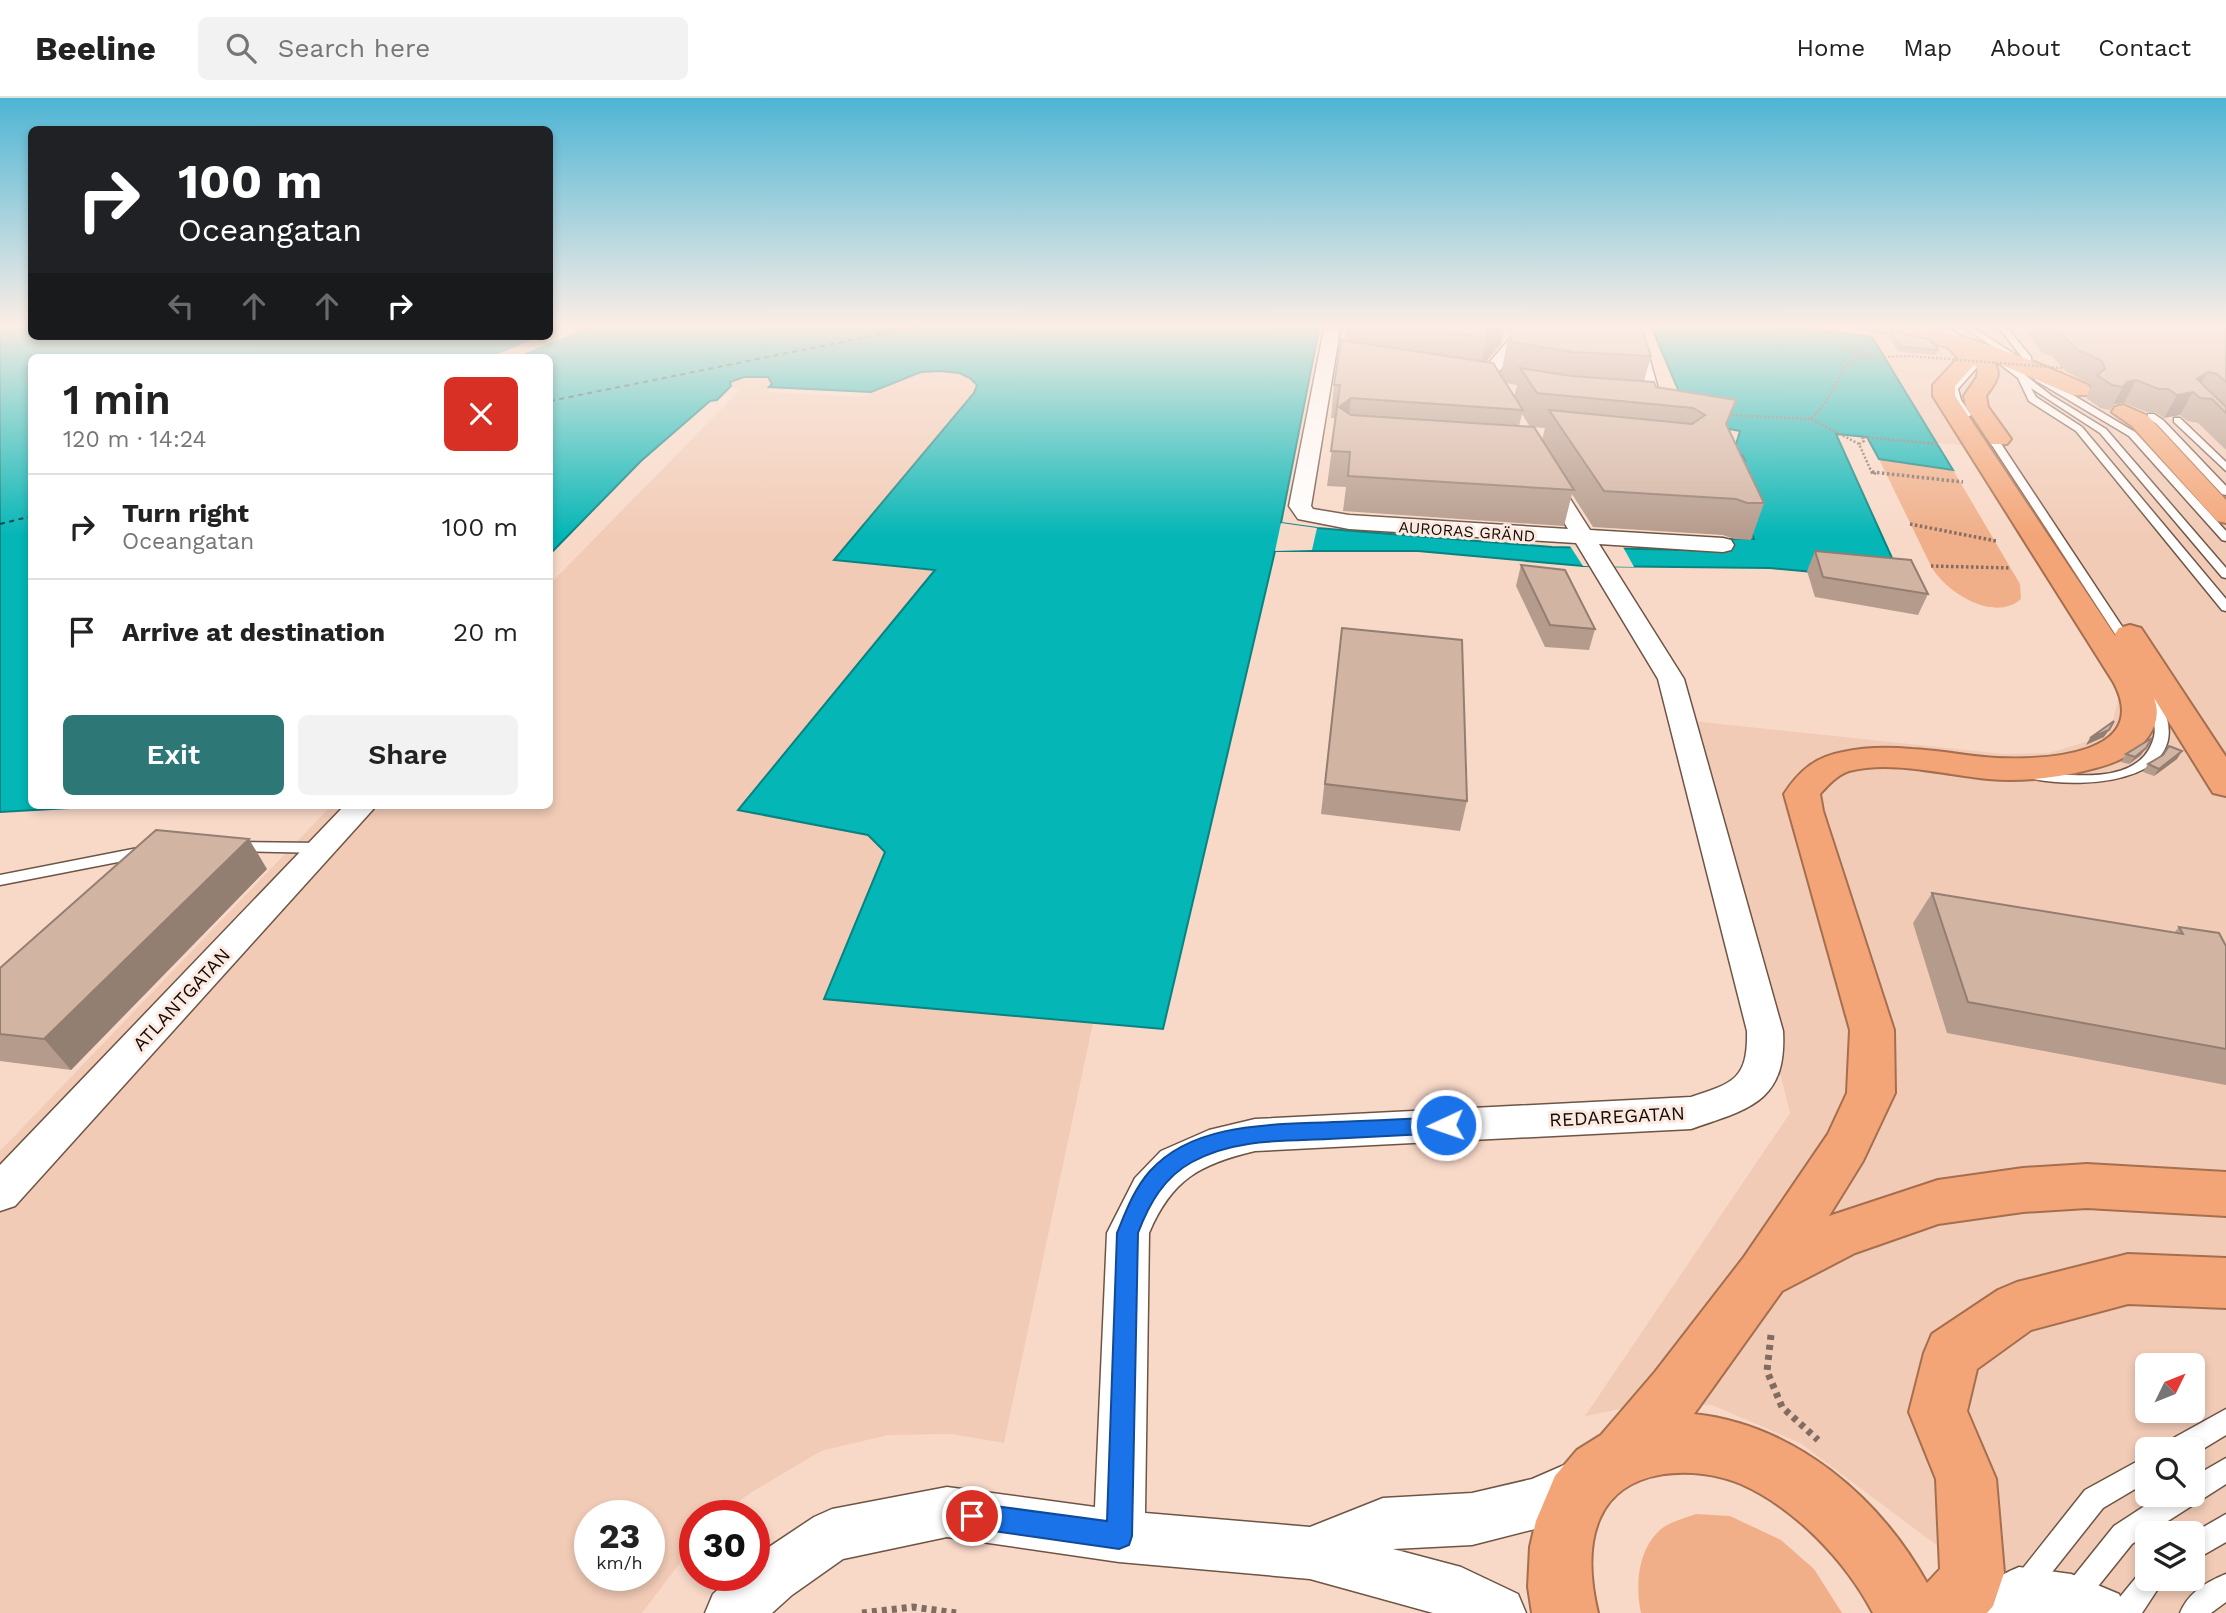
<!DOCTYPE html>
<meta charset="utf-8">
<style>
:root{--surface:#fff;--page:#f2f2f2;--text:#222;--muted:#767676;--line:#e0e0e0;--accent:#2d7777}
body{margin:0;font-family:"Work Sans",sans-serif;background:var(--page);color:var(--text);height:100vh;display:flex;flex-direction:column;font-size:26px;white-space:nowrap}
*{box-sizing:border-box;margin:0}
p{font-size:23px;color:var(--muted)}
.icon{flex:none;width:38px;height:38px;fill:none;stroke:currentColor;stroke-width:2;stroke-linecap:round;stroke-linejoin:round}
.map{position:relative;flex:1;overflow:hidden}
.sheet{position:absolute;left:28px;top:256px;width:525px;height:455px;display:flex;flex-direction:column;background:var(--surface);border-radius:10px;box-shadow:0 4px 10px #0003}
.sheet>*{flex:none}
.hud{position:absolute;left:28px;top:28px;width:525px;height:214px;border-radius:10px;box-shadow:0 4px 10px #0003;background:#202124;color:#fff;overflow:hidden}
.needle{width:46px;rotate:47deg}
.fabs{position:absolute;left:2135px;top:1255px;display:grid;gap:14px}
.fabs a{display:grid;place-items:center;width:70px;height:70px;border-radius:10px;background:var(--surface);box-shadow:0 4px 10px #0003;font-size:35px}
.speed{position:absolute;left:574px;top:1402px;display:flex;gap:14px;font-size:35px;font-weight:700;text-align:center}
.speed>*{display:grid;place-content:center;width:91px;height:91px;border-radius:50%;background:var(--surface);box-shadow:0 4px 10px #0003;line-height:1}
.speed small{font-size:18px;font-weight:400}
.speed .limit{border:10px solid #d22;background:#fff;color:#111}
.pin{position:absolute;display:grid;place-items:center;width:60px;height:60px;color:#fff;margin:-30px;border:4px solid #fff;border-radius:50%;box-shadow:0 2px 7px #0007}
.me{position:absolute;width:77px;margin:-38px;rotate:267deg;stroke-linejoin:round;filter:drop-shadow(0 0 5px #0008)}
.turn{display:flex;align-items:center;gap:24px;height:147px;padding:0 35px;font-size:32px}
.turn .icon{width:91px;height:91px;stroke-width:2.5}
.turn b{display:block;font-size:49px;line-height:60px}
.lanes{display:flex;align-items:center;height:66px;padding:0 35px;background:#0003;justify-content:center;gap:35px;direction:ltr}
.lanes .off{opacity:.35}
.round{display:grid;place-items:center;flex:none;width:74px;height:74px;border-radius:10px;background:var(--page)}
.head{display:flex;align-items:center;justify-content:space-between;height:119px;padding:0 35px}
h1{font-size:42px;font-weight:600;line-height:52px}
.action{display:flex;gap:14px;margin-top:auto;padding:14px 35px}
.action a{flex:1;height:80px;border-radius:10px;background:var(--accent);color:#fff;font-size:28px;font-weight:600;line-height:80px;text-align:center}
.action a+a{background:var(--page);color:var(--text)}
ul{padding:0;list-style:none}
li{display:flex;align-items:center;gap:21px;height:105px;padding:0 35px;border-top:2px solid var(--line)}
li div{flex:1}
li b{display:block;font-size:26px}
li em{font-style:normal}
header{display:flex;align-items:center;gap:42px;box-sizing:border-box;height:98px;padding:0 35px;background:var(--surface);border-bottom:2px solid var(--line)}
header strong{font-size:33px}
nav{display:flex;gap:38px;margin-inline-start:auto;font-size:24px}
.search{width:490px;height:63px;background:var(--page);display:flex;align-items:center;gap:18px;box-sizing:border-box;padding:0 24px;border-radius:10px;color:var(--muted);font-size:26px}
.map>svg:first-child{display:block}
</style>
<header>
<strong>Beeline</strong>
<div class="search"><svg class="icon" aria-label="search" viewBox="0 0 24 24"><circle cx="10" cy="10" r="6"/><path d="M15 15l6 6"/></svg>Search here</div>
<nav><a>Home</a><a>Map</a><a>About</a><a>Contact</a></nav>
</header>
<div class="map">
<svg width="2226" height="1515" viewBox="0 0 2226 1515">
<rect width="100%" height="100%" fill="#f8d9c8"/>
<g fill="#f1cbb6" fill-rule="evenodd">
<path d="M 1776,226 L 2020,226 L 2041,254 L 2051,257 L 2093,309 L 2198,325 L 2226,352 L 2226,1515 L 2015,1515 L 1939,1449 L 1800,1345 L 1712,1307 L 1636,1308 L 1585,1318 L 1790,1015 L 1692,623 L 2004,656 L 2049,655 L 2089,643 L 2113,622 L 2119,597 L 1965,350 L 1962,347 L 1937,345 L 1873,239 ZM 2147,1267 L 2193,1267 L 2193,1312 L 2147,1312 ZM 2147,1351 L 2193,1351 L 2193,1396 L 2147,1396 ZM 2147,1435 L 2193,1435 L 2193,1480 L 2147,1480 Z"/>
<path d="M 940,273 L 970,280 L 977,287 L 974,295 L 834,461 L 935,471 L 738,712 L 869,737 L 885,754 L 824,901 L 1093,925 L 1004,1345 L 951,1336 L 888,1337 L 821,1353 L 752,1394 L 719,1417 L 695,1418 L 695,1445 L 642,1515 L 0,1515 L 0,1053 L 332,707 L 550,707 L 550,486 L 739,293 L 729,287 L 730,284 L 744,279 L 761,278 L 771,281 L 772,286 L 768,294 L 862,299 L 921,274 ZM 590,1418 L 649,1418 L 649,1477 L 590,1477 Z"/>
</g>
<g fill="#f0af89">
<path d="M 1879,361 L 1953,372 L 2020,486 L 2021,501 C 1994,525 1945,494 1931,468 Z"/>
<path d="M 1696,1416 L 1730,1418 L 1781,1442 L 1814,1471 L 1842,1515 L 1641,1515 C 1635,1487 1638,1452 1660,1432 C 1669,1424 1685,1420 1696,1416 Z"/>
</g>
<polygon fill="#04b6b6" stroke="#098281" stroke-width="2" points="0,226 31,226 32,238 550,238 550,226 1320,226 1281,425 1317,430 1552,449 1729,453 1725,441 1754,441 1739,401 1735,363 1745,363 1742,357 1734,353 1740,333 1692,324 1650,226 1773,226 1872,239 1953,372 1879,361 1867,339 1836,336 1902,482 1770,470 1583,468 1418,453 1275,453 1163,931 824,901 885,754 868,737 738,712 935,472 834,462 974,295 977,287 970,280 959,275 940,273 921,274 871,294 769,289 772,286 768,279 744,279 730,284 731,288 717,302 710,303 641,363 550,456 550,259 32,259 32,707 122,707 0,714"/>
<g fill="#f8d9c8">
<polygon points="573,226 596,226 516,259 490,259 542,238 550,238 550,235"/>
<polygon points="1281,425 1317,430 1312,452 1275,453"/>
<polygon points="1570,448 1623,449 1634,469 1583,468"/>
</g>
<g fill="none" stroke-linecap="round" stroke-linejoin="round">
<g stroke="#044" stroke-width="2" stroke-dasharray="5 4.5" stroke-linecap="butt">
<polyline points="550,303 931,226"/>
<polyline points="0,426 32,418"/>
</g>
<g stroke="#6e5445" stroke-width="3">
<g id="lane">
<polygon points="1935,226 1944,226 1971,247 1964,249"/>
<polygon points="1959,226 1968,226 2020,260 2013,262"/>
<polygon points="1996,226 2004,226 2031,259 2031,263 2025,263"/>
<polygon points="1969,257 1979,267 1958,291 1961,302 1971,317 1966,320 1963,319 1951,302 1950,291 1970,267 1965,260"/>
<polygon points="1996,259 2002,259 2052,298 2106,331 2226,470 2226,480 2222,479 2100,335 2031,290 2036,299 2082,329 2226,501 2226,513 2222,512 2076,333 2029,303 2018,280 1996,263"/>
<polygon points="2035,278 2041,278 2135,334 2226,433 2226,443 2222,442 2129,338 2035,282"/>
<polygon points="2148,316 2154,316 2163,322 2226,388 2226,397 2222,396 2157,326 2148,320"/>
<polygon points="2174,320 2180,320 2226,364 2226,373 2174,324"/>
<polygon points="1982,327 1990,329 2135,548 2133,551 2125,551 2123,548 1980,329"/>
<path d="M 2145,586 L 2150,587 C 2217,682 2088,695 2024,679 L 2022,676 L 2024,673 L 2029,672 C 2065,677 2135,689 2152,645 C 2160,626 2149,606 2138,590 Z"/>
<polygon points="234,744 322,745 330,750 322,755 228,753 226,749"/>
<polygon points="148,748 156,753 154,757 0,787 0,777"/>
<polygon points="2226,1311 2226,1337 2193,1357 2193,1351 2167,1351 2170,1342"/>
<polygon points="2147,1358 2147,1384 2103,1410 2034,1497 2025,1501 2016,1497 2012,1488 2016,1479 2085,1392"/>
<polygon points="2226,1360 2226,1386 2132,1446 2083,1507 2074,1511 2065,1507 2061,1498 2065,1489 2114,1428 2163,1396 2193,1396 2193,1379"/>
<polygon points="2226,1416 2226,1444 2193,1463 2193,1435"/>
<polygon points="2147,1469 2147,1480 2165,1480 2142,1515 2112,1515 2115,1505 2143,1471"/>
<path d="M 2226,1476 L 2226,1504 L 2211,1515 L 2180,1515 C 2188,1495 2206,1484 2226,1476 Z"/>
</g>
</g>
<g stroke="#6e5445" stroke-width="3">
<g id="street">
<path d="M 1325,226 L 1341,226 L 1311,408 L 1313,411 L 1349,417 L 1568,431 L 1536,378 L 1539,374 L 1553,374 L 1590,432 L 1723,440 L 1731,442 L 1734,447 L 1731,452 L 1723,454 L 1599,446 L 1684,581 L 1783,933 C 1787,1004 1749,1011 1691,1031 L 1255,1053 C 1200,1066 1172,1081 1149,1135 L 1145,1415 L 1310,1429 L 1383,1400 L 1472,1395 L 1532,1381 L 1585,1358 L 1603,1365 L 1610,1383 L 1603,1401 L 1535,1431 L 1472,1447 L 1393,1451 L 1461,1469 L 1518,1496 L 1526,1515 L 1433,1515 L 1310,1481 L 1119,1464 L 947,1439 L 843,1461 L 792,1497 L 772,1515 L 705,1515 L 713,1496 L 734,1477 L 754,1477 L 754,1459 L 814,1419 L 832,1411 L 947,1389 L 1095,1409 L 1107,1135 L 1135,1080 L 1161,1053 L 1209,1032 L 1255,1021 L 1691,999 C 1734,985 1748,981 1747,933 L 1658,581 L 1576,445 L 1349,431 L 1298,421 L 1289,408 Z"/>
<polygon points="1621,226 1640,227 1662,305 1675,308 1678,312 1675,316 1669,318 1648,312 1645,308 1625,230"/>
<polygon points="1518,236 1526,241 1498,275 1512,307 1503,312 1494,307 1480,275 1512,238"/>
<polygon points="345,707 377,707 15,1108 0,1113 0,1067"/>
<path d="M 2019,1469 L 2071,1476 L 2119,1496 L 2127,1515 L 1968,1515 C 1978,1491 1995,1479 2019,1469 Z"/>
</g>
</g>
<g stroke="#a56f4f" stroke-width="4">
<g id="highway">
<path d="M 1862,226 C 1940,222 2017,256 2088,287 L 2091,292 L 2088,297 L 2072,297 L 1993,263 C 2004,277 1994,286 1986,298 L 1988,309 L 2011,341 L 2007,346 L 1991,346 L 1966,309 L 1964,298 L 1977,279 L 1978,271 L 1974,267 L 1955,288 L 1955,298 L 2116,539 L 2115,536 L 2119,530 L 2130,527 L 2141,530 L 2145,536 L 2226,659 L 2226,698 L 2213,695 L 2154,600 C 2160,616 2156,630 2144,644 C 2130,660 2109,667 2088,672 C 2056,680 2021,684 1988,681 C 1944,677 1893,662 1849,673 C 1837,677 1828,687 1820,696 L 1823,713 L 1894,932 L 1895,995 L 1863,1063 L 1829,1118 L 1938,1082 L 2023,1070 L 2087,1066 L 2226,1074 L 2226,1118 L 2087,1110 L 2023,1114 L 1938,1126 L 1855,1155 L 1782,1193 L 1694,1316 C 1795,1327 1879,1399 1927,1485 L 1940,1471 L 1936,1381 L 1909,1314 L 1924,1255 L 1932,1236 L 1998,1192 L 2017,1184 L 2128,1156 L 2226,1160 L 2226,1210 L 2128,1206 L 2031,1232 L 1977,1271 L 1967,1313 L 1996,1381 L 2004,1475 L 1993,1508 L 1987,1515 L 1873,1515 C 1846,1463 1795,1410 1741,1386 C 1696,1367 1623,1368 1600,1420 C 1587,1449 1591,1486 1598,1515 L 1532,1515 L 1528,1489 L 1530,1449 L 1536,1423 L 1555,1378 L 1577,1352 L 1601,1337 L 1655,1274 L 1744,1159 L 1828,1036 L 1847,995 L 1850,932 L 1784,696 C 1799,673 1815,659 1843,654 C 1865,649 1889,649 1912,651 C 1941,652 1969,659 1997,660 C 2044,662 2152,658 2114,585 L 1933,298 L 1933,287 L 1958,260 L 1948,249 L 1865,230 Z"/>
<polygon points="2123,307 2148,318 2226,402 2226,425 2217,423 2132,328 2112,314 2115,309"/>
</g>
</g>
<g stroke="#806c61" stroke-width="2.5" stroke-dasharray="2 2" stroke-linecap="butt">
<polyline points="1861,259 1845,251 1850,250 1875,258"/>
<polyline points="1811,321 1859,346 1872,375 1878,376"/>
<polyline points="1859,346 1864,343 1862,339 1938,346"/>
</g>
<g stroke="#806c61" stroke-width="3.5" stroke-dasharray="2.5 2.5" stroke-linecap="butt">
<polyline points="1872,374 1963,384"/>
<polyline points="1910,426 1996,443"/>
<polyline points="1931,468 2011,470"/>
</g>
<g stroke="#806c61" stroke-width="7" stroke-dasharray="5 5" stroke-linecap="butt">
<polyline points="1771,1237 1767,1273 1782,1309 1818,1342"/>
<polyline points="862,1515 913,1509 956,1515"/>
</g>
<use href="#lane" fill="#fff" fill-rule="evenodd"/>
<use href="#street" fill="#fff" fill-rule="evenodd"/>
<use href="#highway" fill="#f3a577" fill-rule="evenodd"/>
<polyline stroke="#806c61" stroke-width="2.5" stroke-dasharray="2 2" stroke-linecap="butt" points="1728,317 1811,321 1826,304 1845,268 1858,260 1909,258 2062,270"/>
</g>
<g fill="#b59b8c" fill-rule="evenodd">
<path d="M 1347,226 L 1640,226 L 1651,258 L 1644,283 L 1727,328 L 1764,405 L 1751,442 L 1734,441 L 1723,437 L 1593,429 L 1572,396 L 1564,428 L 1343,413 L 1346,389 L 1327,388 L 1336,320 L 1331,320 L 1334,287 L 1345,243 ZM 1504,231 L 1512,232 L 1509,235 L 1501,276 L 1503,281 L 1486,264 L 1501,246 ZM 1505,285 L 1517,287 L 1514,299 ZM 1522,316 L 1530,329 L 1545,330 L 1542,342 L 1519,328 Z"/>
<polygon points="2020,226 2226,226 2226,352 2198,325 2187,323 2180,317 2164,320 2155,314 2146,314 2124,305 2114,306 2110,312 2100,310 2086,300 2091,288 2090,286 2065,273 2052,258 2042,255"/>
<polygon points="1891,233 1938,252 1936,257 1899,254 1888,238"/>
<polygon points="1815,453 1928,496 1918,517 1815,499 1807,473"/>
<polygon points="1521,467 1595,531 1589,552 1545,549 1516,488"/>
<polygon points="1342,530 1467,703 1460,733 1321,716"/>
<polygon points="2126,656 2141,657 2129,666 2121,664"/>
<polygon points="2177,661 2154,678 2143,674 2148,666"/>
<polygon points="267,771 71,972 0,963 0,870"/>
<polygon points="1932,795 2174,835 2179,829 2226,848 2226,987 1947,935 1913,825"/>
</g>
<g fill="#937e72">
<polygon points="1492,226 1505,226 1501,246 1481,269 1487,240 1486,233"/>
<polygon points="2208,274 2195,296 2193,294 2180,317 2164,320 2177,297"/>
<polygon points="2136,282 2124,305 2114,306 2110,312 2123,289 2127,284"/>
<polygon points="1351,300 1347,333 1339,309"/>
<polygon points="2109,632 2104,639 2086,647 2090,640"/>
<polygon points="2146,650 2141,657 2129,666 2135,659"/>
<polygon points="2182,653 2177,661 2154,678 2159,671"/>
<polygon points="249,741 267,771 71,972 44,941"/>
</g>
<g fill="#d2b4a3" stroke="#937e72" stroke-width="2">
<polygon points="1396,226 1492,226 1486,233 1487,240"/>
<polygon points="1517,226 1640,226 1651,258 1573,254 1512,244 1509,235"/>
<polygon points="2046,226 2226,226 2226,284 2217,276 2208,274 2197,281 2226,309 2226,315 2212,301 2200,300 2193,294 2177,297 2168,291 2159,291 2136,282 2127,284 2123,289 2112,287 2097,277 2105,271 2102,263 2076,251 2062,236 2053,234"/>
<polygon points="1891,233 1931,242 1938,252 1901,249"/>
<polygon points="1341,242 1493,265 1523,312 1351,300 1339,309 1351,317 1534,329 1574,392 1348,378 1350,354 1331,353 1340,287 1334,287"/>
<polygon points="1520,270 1571,278 1654,284 1656,289 1736,302 1726,326 1764,405 1747,405 1736,401 1604,393 1549,312 1692,326 1705,317 1693,310 1537,295"/>
<polygon points="1815,453 1911,462 1928,496 1823,479"/>
<polygon points="1521,467 1565,472 1595,531 1550,527"/>
<polygon points="1342,530 1462,542 1467,703 1325,686"/>
<polygon points="2114,623 2109,632 2090,640"/>
<polygon points="2152,640 2146,650 2135,659 2126,656"/>
<polygon points="2169,648 2182,653 2159,671 2148,666 2163,657"/>
<polygon points="156,732 249,741 44,941 0,936 0,870"/>
<polygon points="1932,795 2183,836 2179,829 2219,835 2226,848 2226,951 1968,904"/>
</g>
<linearGradient id="sky" x2="0" y2="1"><stop stop-color="#4db5d4"/><stop offset="0.52" stop-color="#fceee6"/><stop offset="1" stop-color="#fceee6" stop-opacity="0"/></linearGradient>
<rect width="2226" height="438" fill="url(#sky)"/>
<path fill="#1a73e8" stroke="#114b97" stroke-width="2" d="M 1446,1019 L 1453,1021 L 1456,1027 L 1453,1033 L 1446,1035 C 1407,1037 1367,1039 1328,1041 C 1282,1043 1233,1041 1192,1064 C 1164,1079 1149,1106 1138,1135 L 1132,1438 L 1129,1447 L 1119,1451 L 972,1430 L 962,1427 L 959,1418 L 962,1408 L 972,1405 L 1107,1423 L 1117,1135 C 1126,1113 1134,1091 1150,1073 C 1194,1024 1272,1027 1333,1024 C 1370,1023 1408,1021 1446,1019 Z"/>
<g text-anchor="middle" stroke-width="6" stroke-linejoin="round" paint-order="stroke">
<g font-size="16" fill="#140a05" stroke="#fce9df">
<text transform="translate(1467 433) rotate(4)" y="6">AURORAS GRÄND</text>
</g>
<g font-size="19" fill="#140a05" stroke="#fce9df">
<text transform="translate(181 901) rotate(-47)" y="7">ATLANTGATAN</text>
<text transform="translate(1617 1018) rotate(-3)" y="7">REDAREGATAN</text>
</g>
</g>
</svg>
<div class="fabs">
<a><svg class="needle" viewBox="-14 -14 28 28"><path d="M0-13l5 13h-10z" fill="#e53935"/><path d="M0 13l5-13h-10z" fill="#767676"/></svg></a>
<a><svg class="icon" aria-label="search" viewBox="0 0 24 24"><circle cx="10" cy="10" r="6"/><path d="M15 15l6 6"/></svg></a>
<a><svg class="icon" aria-label="layers" viewBox="0 0 24 24"><path d="M12 4l9 5-9 5-9-5zM3 14l9 5 9-5"/></svg></a>
</div>
<div class="speed"><div>23<small>km/h</small></div><div class="limit">30</div></div>
<div class="pin" style="left:972px;top:1418px;background:#d93025"><svg class="icon" aria-label="arrive" viewBox="0 0 24 24"><path d="M6 21V4h12l-3 4 3 4H6"/></svg></div>
<svg class="me" style="left:1446px;top:1027px" viewBox="-20 -20 40 40"><circle r="17" fill="#1a73e8" stroke="#fff" stroke-width="3"/><path d="M0-11L8 9 0 5-8 9z" fill="#fff"/></svg>
<div class="hud">
<div class="turn"><svg class="icon" aria-label="right" viewBox="0 0 24 24"><path d="M7 20v-9h11M14 6l5 5-5 5"/></svg><div><b>100 m</b>Oceangatan</div></div>
<div class="lanes"><svg class="icon off" aria-label="left" viewBox="0 0 24 24"><path d="M17 20v-9H6M10 6l-5 5 5 5"/></svg><svg class="icon off" aria-label="ahead" viewBox="0 0 24 24"><path d="M12 20V5M6 11l6-6 6 6"/></svg><svg class="icon off" aria-label="ahead" viewBox="0 0 24 24"><path d="M12 20V5M6 11l6-6 6 6"/></svg><svg class="icon" aria-label="right" viewBox="0 0 24 24"><path d="M7 20v-9h11M14 6l5 5-5 5"/></svg></div>
</div>
<section class="sheet">
<div class="head"><div><h1>1 min</h1><p>120 m · 14:24</p></div><a class="round" style="background:#d93025;color:#fff"><svg class="icon" aria-label="close" viewBox="0 0 24 24"><path d="M6 6l12 12M18 6L6 18"/></svg></a></div>
<ul>
<li><svg class="icon" aria-label="right" viewBox="0 0 24 24"><path d="M7 20v-9h11M14 6l5 5-5 5"/></svg><div><b>Turn right</b><p>Oceangatan</p></div><em>100 m</em></li>
<li><svg class="icon" aria-label="arrive" viewBox="0 0 24 24"><path d="M6 21V4h12l-3 4 3 4H6"/></svg><div><b>Arrive at destination</b></div><em>20 m</em></li>
</ul>
<div class="action"><a>Exit</a><a>Share</a></div>
</section>
</div>
